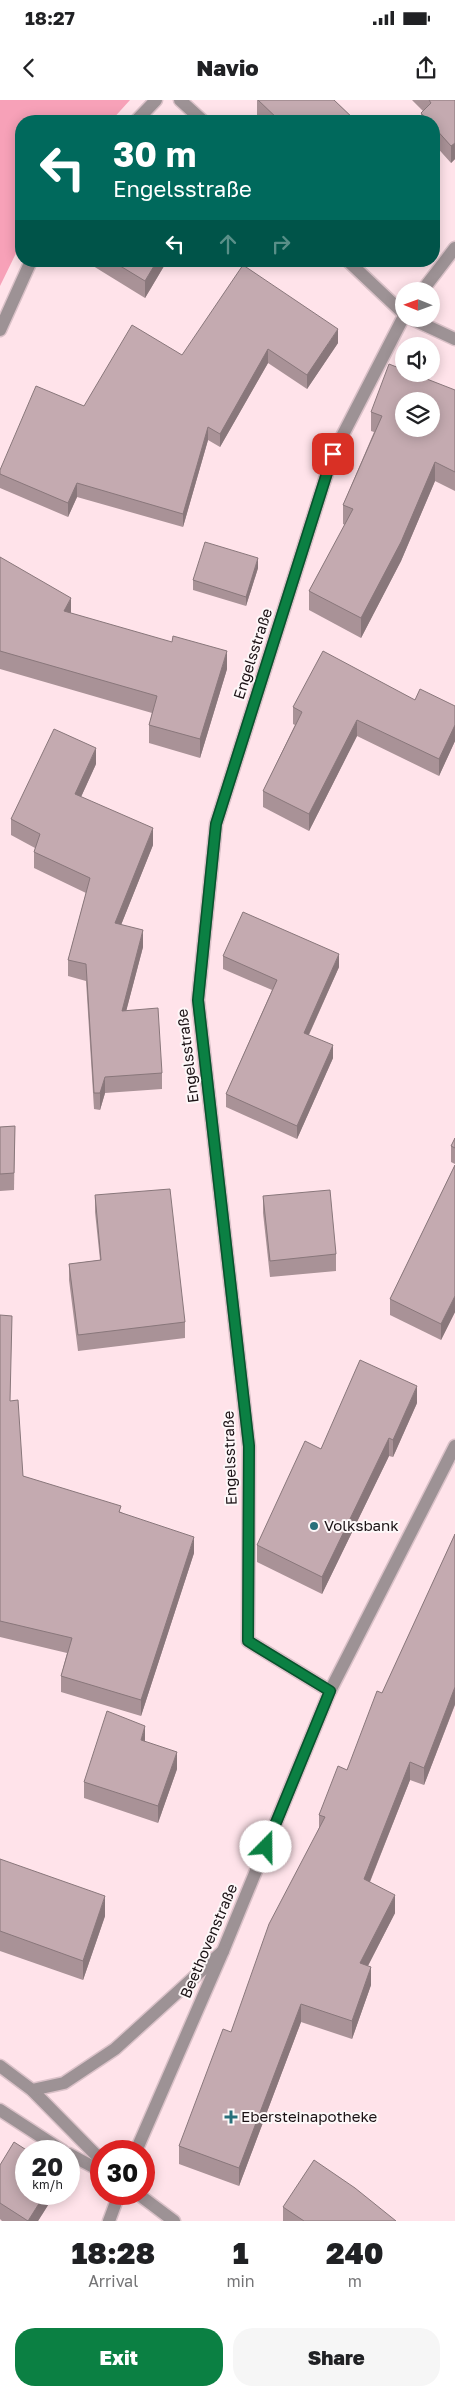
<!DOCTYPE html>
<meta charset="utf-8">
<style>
:root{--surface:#fff;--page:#f6f6f6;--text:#202124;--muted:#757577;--accent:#0b8043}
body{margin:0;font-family:"Golos Text",sans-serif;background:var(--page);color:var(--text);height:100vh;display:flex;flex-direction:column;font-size:19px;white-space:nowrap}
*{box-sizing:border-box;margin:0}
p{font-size:16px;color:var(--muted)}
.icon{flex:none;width:28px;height:28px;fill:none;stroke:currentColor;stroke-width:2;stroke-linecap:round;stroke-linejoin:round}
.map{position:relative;height:2121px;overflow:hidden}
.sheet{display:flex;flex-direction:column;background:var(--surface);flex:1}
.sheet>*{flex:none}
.top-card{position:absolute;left:15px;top:15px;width:425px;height:152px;border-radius:20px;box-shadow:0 2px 12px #0003;background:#00695c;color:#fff;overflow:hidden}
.needle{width:32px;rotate:271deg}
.buttons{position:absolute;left:395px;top:182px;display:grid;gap:10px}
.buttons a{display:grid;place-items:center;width:45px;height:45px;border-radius:50%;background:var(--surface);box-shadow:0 2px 12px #0003;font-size:25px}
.speed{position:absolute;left:15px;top:2040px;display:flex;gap:10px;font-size:25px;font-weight:700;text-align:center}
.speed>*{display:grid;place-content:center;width:65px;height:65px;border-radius:50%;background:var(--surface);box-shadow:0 2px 12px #0003;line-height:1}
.speed small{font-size:12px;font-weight:400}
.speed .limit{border:8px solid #d22;background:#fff;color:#111}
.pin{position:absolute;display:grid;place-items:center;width:42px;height:42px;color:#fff;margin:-21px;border-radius:10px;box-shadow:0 2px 8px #0006}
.me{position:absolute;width:55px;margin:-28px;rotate:22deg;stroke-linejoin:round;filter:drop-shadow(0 0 4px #0008)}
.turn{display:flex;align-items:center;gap:18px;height:105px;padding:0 15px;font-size:22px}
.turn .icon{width:65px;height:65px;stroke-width:2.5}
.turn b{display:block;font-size:35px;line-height:42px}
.lanes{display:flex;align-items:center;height:48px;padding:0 15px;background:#0003;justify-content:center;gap:25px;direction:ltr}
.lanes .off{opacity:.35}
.eta{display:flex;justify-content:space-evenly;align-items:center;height:85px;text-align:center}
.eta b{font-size:30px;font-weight:800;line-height:35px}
.action{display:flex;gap:10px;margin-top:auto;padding:10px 15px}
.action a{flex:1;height:58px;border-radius:20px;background:var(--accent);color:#fff;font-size:20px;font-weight:800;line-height:58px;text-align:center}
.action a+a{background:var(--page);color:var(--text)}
.status{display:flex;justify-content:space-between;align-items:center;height:35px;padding:0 25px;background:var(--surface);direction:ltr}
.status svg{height:14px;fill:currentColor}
header{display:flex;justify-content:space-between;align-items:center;height:65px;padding:0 15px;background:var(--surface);font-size:22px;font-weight:800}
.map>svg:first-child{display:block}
</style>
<div class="status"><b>18:27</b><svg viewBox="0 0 49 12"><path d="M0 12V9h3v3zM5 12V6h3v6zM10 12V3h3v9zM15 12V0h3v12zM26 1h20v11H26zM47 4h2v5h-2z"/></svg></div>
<header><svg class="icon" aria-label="back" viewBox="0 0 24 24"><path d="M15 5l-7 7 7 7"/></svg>Navio<svg class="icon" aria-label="share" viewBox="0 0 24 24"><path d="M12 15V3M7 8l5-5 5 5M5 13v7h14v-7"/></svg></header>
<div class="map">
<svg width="455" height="2121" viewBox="0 0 455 2121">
<rect width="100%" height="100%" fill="#ffe3ea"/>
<polygon fill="#f7a1b8" points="0,0 130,0 111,21 21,21 21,143 0,186"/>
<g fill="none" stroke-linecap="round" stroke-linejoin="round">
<g stroke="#dac1c8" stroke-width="15">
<g id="minor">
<polyline points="180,0 203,21"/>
<polyline points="136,21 156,0"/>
<polyline points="348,161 404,214"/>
<polyline points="422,191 455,148"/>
<polyline points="412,219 455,239"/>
<polyline points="0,230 31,161"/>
<polyline points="330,1591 248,1541 249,1347 198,900 216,724 333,354 404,216"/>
<polyline points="136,2051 223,1851 330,1591 455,1346"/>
<polyline points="109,2121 119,2094"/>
</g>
</g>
<g stroke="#dac1c8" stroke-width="15">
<g id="tertiary">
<polyline points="0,1966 32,1990 101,2060"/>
<polyline points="32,1990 64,1983 115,1949 223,1851"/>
<polyline points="0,2010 63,2051"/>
<polyline points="69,2054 101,2071"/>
<polyline points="138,2094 174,2121"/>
</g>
</g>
<use href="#minor" stroke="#9d9295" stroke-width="12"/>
<use href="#tertiary" stroke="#9d9295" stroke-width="12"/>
</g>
<g fill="#a99297">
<polygon points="257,0 334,0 356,21 263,21 257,15"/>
<polygon points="412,0 455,0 455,59 451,63 434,44 434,21 421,21 421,13 423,11"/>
<polygon points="85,161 167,161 145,198"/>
<polygon points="338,243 307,289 268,263 220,347 208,340 183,427 77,397 68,417 0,388 0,370 84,306 182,255"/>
<polygon points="455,290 455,391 435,381 401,461 361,538 309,510 309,491 345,425 343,424 343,405 374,332 371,331 371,312"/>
<polygon points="0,457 71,513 227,569 200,658 149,643 149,625 152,613 0,569"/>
<polygon points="258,468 246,506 193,490 193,480"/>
<polygon points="415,600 455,606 455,641 439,676 357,636 309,731 263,707 263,691 295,625 293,624 293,607"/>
<polygon points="96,664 81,697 153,745 121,825 143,847 126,911 162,973 162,989 105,993 100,1010 94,1009 86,881 68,876 68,860 86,793 34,768 34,752 35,748 11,735 11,719"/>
<polygon points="223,856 339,867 309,935 333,958 297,1039 226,1007 226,994 272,890 223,869"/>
<polygon points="15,1026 14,1090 0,1091 0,1027"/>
<polygon points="455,1038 455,1064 451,1062 451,1046"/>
<polygon points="455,1065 455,1212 441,1240 390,1215 390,1199"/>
<polygon points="95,1095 185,1222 185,1238 78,1251 69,1180 69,1164 100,1160 95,1112"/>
<polygon points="263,1096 336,1154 336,1171 270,1177 263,1113"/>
<polygon points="0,1215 10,1301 23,1376 121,1412 194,1453 141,1616 61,1592 61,1576 67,1553 0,1537"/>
<polygon points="417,1303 393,1357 389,1356 322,1494 257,1462 257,1445 321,1349"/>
<polygon points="455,1434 455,1605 424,1685 410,1680 370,1782 395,1813 368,1866 371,1885 352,1939 301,1922 239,2086 179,2064 179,2046 231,1932 319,1728 319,1715 347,1670"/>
<polygon points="145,1642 177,1669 158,1723 84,1698 84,1682"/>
<polygon points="0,1759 105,1816 83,1880 0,1851"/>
<polygon points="0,2065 55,2094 38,2121 2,2121 0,2119"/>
<polygon points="283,2107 396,2121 283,2121"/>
</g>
<g fill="#89777b">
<polygon points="455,43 455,59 451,63 451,46"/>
<polygon points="157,161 167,161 145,198 145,181"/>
<polygon points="338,229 338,243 307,289 307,275"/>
<polygon points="268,249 268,263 220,347 220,334"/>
<polygon points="208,327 208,340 183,427 183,414"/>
<polygon points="435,362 435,381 401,461 361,538 361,518"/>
<polygon points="77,383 77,397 68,417 68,403"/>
<polygon points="258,458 258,468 246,506 246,497"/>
<polygon points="71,498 71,516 64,511"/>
<polygon points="227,551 227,569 200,658 200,639"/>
<polygon points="357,620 357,636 309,731 309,714"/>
<polygon points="455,625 455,641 439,676 439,659"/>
<polygon points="96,648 96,664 75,710 75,694"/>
<polygon points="153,728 153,745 115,840 115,823"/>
<polygon points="143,830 143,847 122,927 122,911"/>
<polygon points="339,854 339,867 304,945 304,933"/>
<polygon points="333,945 333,958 297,1039 297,1026"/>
<polygon points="105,977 105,993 100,1010 100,993"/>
<polygon points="455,1196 455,1212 441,1240 441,1224"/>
<polygon points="417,1286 417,1303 393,1357 393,1340"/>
<polygon points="389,1338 389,1356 322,1494 322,1477"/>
<polygon points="194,1437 194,1453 141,1616 141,1600"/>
<polygon points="455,1587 455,1604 424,1685 424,1668"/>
<polygon points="145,1626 145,1643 141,1640"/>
<polygon points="177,1652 177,1669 158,1723 158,1706"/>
<polygon points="410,1662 410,1680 364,1796 364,1779"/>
<polygon points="395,1795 395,1813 360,1881 360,1863"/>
<polygon points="105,1796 105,1816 83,1880 83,1861"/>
<polygon points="371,1867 371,1885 352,1939 352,1921"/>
<polygon points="301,1904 301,1922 239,2086 239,2068"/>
<polygon points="45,2094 55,2094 38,2121 28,2121"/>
</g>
<g fill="#c4aab0" stroke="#89777b" fill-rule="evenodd">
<polygon points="258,0 334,0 356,21 294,21 291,19 288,21 280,21"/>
<polygon points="429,0 455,0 455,43 451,46 434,27 434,21 428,21 421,13 431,3"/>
<polygon points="112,161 157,161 145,181"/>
<polygon points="243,165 338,229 307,275 268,249 220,334 208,327 183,414 77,383 68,403 0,374 0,370 36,286 84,306 132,225 182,255"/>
<path d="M 389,264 L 404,270 L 404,274 L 414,274 L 455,290 L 455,372 L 435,362 L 401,442 L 361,518 L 309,491 L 353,409 L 343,405 L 382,316 L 371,312 ZM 404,301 L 431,301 L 431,329 L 404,329 Z"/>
<polygon points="205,442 258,458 246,497 193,480"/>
<polygon points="0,457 71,498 64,511 172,542 173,536 227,551 200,639 149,625 157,596 0,551"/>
<polygon points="323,551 415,600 420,589 455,606 455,625 439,659 357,620 309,714 263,691 302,612 293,607"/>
<polygon points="54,629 96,648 75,694 153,728 115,823 143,830 122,911 158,908 162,973 105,977 100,993 94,993 86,864 68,860 90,778 34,752 40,734 11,719"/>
<polygon points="243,812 339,854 304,933 333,945 297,1026 226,994 277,880 223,856"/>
<polygon points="15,1026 14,1073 0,1074 0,1027"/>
<polygon points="455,1038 455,1048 451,1046"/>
<polygon points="455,1065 455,1196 441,1224 390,1199"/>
<polygon points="170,1089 185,1222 78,1235 69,1164 101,1160 95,1095"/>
<polygon points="330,1090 336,1154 270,1161 263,1096"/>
<polygon points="0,1215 12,1216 10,1301 18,1300 23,1376 121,1406 119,1412 194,1437 141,1600 61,1576 72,1538 0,1521"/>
<polygon points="360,1260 417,1286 393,1340 389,1338 322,1477 257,1445 305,1341 321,1349"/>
<polygon points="455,1434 455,1587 424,1668 410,1662 364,1779 395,1795 360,1863 371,1867 352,1921 301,1904 239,2068 179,2046 223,1929 231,1932 269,1824 325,1717 319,1715 338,1666 347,1670 377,1591 382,1593"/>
<polygon points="107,1611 145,1626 141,1640 177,1652 158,1706 84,1682"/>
<polygon points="0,1759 105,1796 83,1861 0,1831"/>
<polygon points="14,2042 28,2051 26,2051 26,2094 45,2094 28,2121 0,2103 0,2065"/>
<polygon points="314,2060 355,2088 396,2121 304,2121 283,2107"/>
</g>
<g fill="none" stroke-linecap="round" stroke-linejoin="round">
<g stroke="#07532c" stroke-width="12">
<polyline id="route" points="266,1747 330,1591 248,1541 249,1346 198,900 216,724 333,354"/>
</g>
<use href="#route" stroke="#0b8043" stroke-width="9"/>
</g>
<g fill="#28707b" stroke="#fdf7f8" stroke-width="2">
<circle cx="314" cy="1426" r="5"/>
<path d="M228.5 2009.5h5v5h5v5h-5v5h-5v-5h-5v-5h5z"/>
</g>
<g text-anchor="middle" stroke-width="4" stroke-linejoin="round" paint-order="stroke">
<g font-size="15" fill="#1a1114" stroke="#fdf7f8">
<text transform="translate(253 554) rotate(-72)" y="5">Engelsstraße</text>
<text transform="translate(188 956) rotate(-97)" y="5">Engelsstraße</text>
<text transform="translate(230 1358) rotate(-92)" y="5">Engelsstraße</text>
<text transform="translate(209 1841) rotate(-67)" y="5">Beethovenstraße</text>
</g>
<g font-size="15" fill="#1a1114" stroke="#fdf7f8" text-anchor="start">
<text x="324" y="1431">Volksbank</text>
<text x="241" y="2022">Ebersteinapotheke</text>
</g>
</g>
</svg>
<div class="buttons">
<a><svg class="needle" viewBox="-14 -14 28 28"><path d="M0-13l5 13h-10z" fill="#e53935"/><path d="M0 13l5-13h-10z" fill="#757577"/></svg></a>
<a><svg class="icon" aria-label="sound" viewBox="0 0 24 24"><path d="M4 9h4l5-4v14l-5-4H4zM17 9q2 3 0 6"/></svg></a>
<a><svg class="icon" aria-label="layers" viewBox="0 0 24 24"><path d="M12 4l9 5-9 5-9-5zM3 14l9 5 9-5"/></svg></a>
</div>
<div class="speed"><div>20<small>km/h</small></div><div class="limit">30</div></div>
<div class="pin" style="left:333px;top:354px;background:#d93025"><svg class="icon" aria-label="arrive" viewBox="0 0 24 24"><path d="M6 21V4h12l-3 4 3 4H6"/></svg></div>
<svg class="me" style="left:266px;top:1747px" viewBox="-20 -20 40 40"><circle r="19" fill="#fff"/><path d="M0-13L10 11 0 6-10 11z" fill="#0b8043"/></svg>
<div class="top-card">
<div class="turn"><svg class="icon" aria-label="left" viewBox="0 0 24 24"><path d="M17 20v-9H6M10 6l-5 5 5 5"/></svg><div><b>30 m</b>Engelsstraße</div></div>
<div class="lanes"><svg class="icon" aria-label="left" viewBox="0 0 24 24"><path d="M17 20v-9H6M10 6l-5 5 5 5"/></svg><svg class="icon off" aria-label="ahead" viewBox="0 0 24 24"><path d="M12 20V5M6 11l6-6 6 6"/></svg><svg class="icon off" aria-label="right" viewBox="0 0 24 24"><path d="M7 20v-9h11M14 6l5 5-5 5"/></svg></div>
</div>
</div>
<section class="sheet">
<div class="eta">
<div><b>18:28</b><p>Arrival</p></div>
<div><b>1</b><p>min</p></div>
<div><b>240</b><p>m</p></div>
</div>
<div class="action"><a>Exit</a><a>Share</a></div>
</section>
